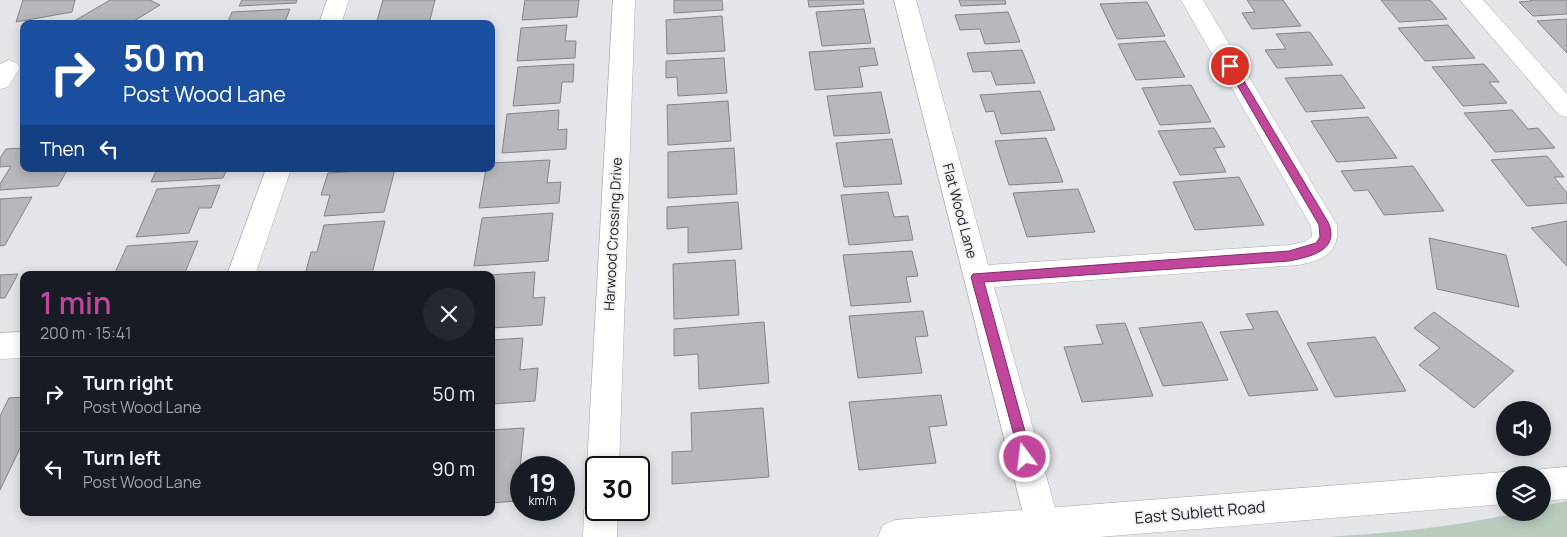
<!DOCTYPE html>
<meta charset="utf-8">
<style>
:root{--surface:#171b24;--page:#242831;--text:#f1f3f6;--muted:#9ea1a6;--line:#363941;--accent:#c0479b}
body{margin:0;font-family:Manrope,sans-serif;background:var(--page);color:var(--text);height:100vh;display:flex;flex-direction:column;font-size:19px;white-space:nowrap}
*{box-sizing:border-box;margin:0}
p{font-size:16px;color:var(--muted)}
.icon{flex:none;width:28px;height:28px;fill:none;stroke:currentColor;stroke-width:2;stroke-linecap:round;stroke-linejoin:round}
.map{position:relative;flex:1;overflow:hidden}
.drawer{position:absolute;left:20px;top:271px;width:475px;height:245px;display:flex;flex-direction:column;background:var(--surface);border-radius:10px;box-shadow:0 2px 12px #0003}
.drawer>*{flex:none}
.hud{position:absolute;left:20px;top:20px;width:475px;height:152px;border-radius:10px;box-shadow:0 2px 12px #0003;background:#1a4fa0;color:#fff;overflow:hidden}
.buttons{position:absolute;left:1496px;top:401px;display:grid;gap:10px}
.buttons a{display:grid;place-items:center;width:55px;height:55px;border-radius:50%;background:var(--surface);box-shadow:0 2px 12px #0003;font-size:25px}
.speed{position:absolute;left:510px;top:456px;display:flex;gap:10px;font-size:25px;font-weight:700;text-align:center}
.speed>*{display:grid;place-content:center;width:65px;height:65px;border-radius:50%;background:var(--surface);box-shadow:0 2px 12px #0003;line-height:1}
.speed small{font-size:12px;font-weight:400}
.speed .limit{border:2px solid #111;border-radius:8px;background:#fff;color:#111}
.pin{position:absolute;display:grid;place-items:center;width:42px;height:42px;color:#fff;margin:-21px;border:2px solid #fff;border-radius:50%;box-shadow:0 1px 5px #0007}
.me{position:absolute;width:55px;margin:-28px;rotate:345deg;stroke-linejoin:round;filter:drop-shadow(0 0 4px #0008)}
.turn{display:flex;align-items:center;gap:18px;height:105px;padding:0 20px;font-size:22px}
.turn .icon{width:65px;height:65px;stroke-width:2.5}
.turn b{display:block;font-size:35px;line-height:42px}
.then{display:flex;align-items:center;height:48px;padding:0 20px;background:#0003;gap:10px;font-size:19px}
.round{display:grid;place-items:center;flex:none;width:52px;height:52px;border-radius:26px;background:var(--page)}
.summary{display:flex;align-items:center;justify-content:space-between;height:85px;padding:0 20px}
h1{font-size:30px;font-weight:600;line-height:38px;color:var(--accent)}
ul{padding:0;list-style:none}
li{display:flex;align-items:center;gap:15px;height:75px;padding:0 20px;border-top:1px solid var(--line)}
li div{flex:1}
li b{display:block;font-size:19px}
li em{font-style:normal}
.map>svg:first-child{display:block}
</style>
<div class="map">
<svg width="1567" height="537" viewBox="0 0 1567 537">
<rect width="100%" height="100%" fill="#e3e5e9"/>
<path fill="#b8cbbd" d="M 1567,501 L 1567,537 L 1329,537 C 1370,534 1410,531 1451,525 C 1482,521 1512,512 1542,512 L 1543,506 Z"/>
<g fill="#b6b8bc" stroke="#838488">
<polygon points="23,0 75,0 72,12 16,22"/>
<polygon points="110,0 150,0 160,5 129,24 109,24 104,21 99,24 71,23"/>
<polygon points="242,0 297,0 296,3 239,6"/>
<polygon points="383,0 435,0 429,24 376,24"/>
<polygon points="525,0 579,0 577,17 522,20"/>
<polygon points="674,0 722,0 723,10 674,13"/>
<polygon points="808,0 863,0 864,4 809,7"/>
<polygon points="959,0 1005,0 1006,4 961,6"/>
<polygon points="1247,0 1283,0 1301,26 1252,29 1242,13 1255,12"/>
<polygon points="1381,0 1430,0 1447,19 1399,22"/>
<polygon points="1530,0 1567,0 1567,14 1533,16 1519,2 1531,1"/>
<polygon points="1147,2 1165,36 1117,39 1100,4"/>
<polygon points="290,9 284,24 227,24 232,12"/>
<polygon points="864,9 871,43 822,46 816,12"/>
<polygon points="1008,12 1020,42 985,44 980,29 960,30 955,15"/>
<polygon points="722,16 725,51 667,54 666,20"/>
<polygon points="1567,19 1567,53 1537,21"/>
<polygon points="567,25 565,41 576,41 575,58 517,61 521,28"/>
<polygon points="1448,25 1475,58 1425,61 1398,28"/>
<polygon points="1310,32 1333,65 1277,68 1265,50 1286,49 1276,34"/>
<polygon points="1165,41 1185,77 1136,80 1118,44"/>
<polygon points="874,48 878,65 859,67 863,87 815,90 809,52"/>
<polygon points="1022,50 1035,83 996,85 991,71 973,72 967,53"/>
<polygon points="724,58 727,93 678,96 677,77 666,78 666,61"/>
<polygon points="574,64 573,82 562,82 560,103 513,106 518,67"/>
<polygon points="1484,64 1499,82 1489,82 1507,103 1463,106 1432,67"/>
<polygon points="1342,75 1365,108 1306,112 1285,78"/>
<polygon points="1191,85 1211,122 1160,125 1142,88"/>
<polygon points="1040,91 1055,130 1001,134 994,111 986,112 980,95"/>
<polygon points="881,92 890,133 834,136 827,96"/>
<polygon points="728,101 731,141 668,145 667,105"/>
<polygon points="559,110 558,130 567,129 566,149 502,153 507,114"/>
<polygon points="1512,110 1528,129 1538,128 1555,148 1495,152 1464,113"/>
<polygon points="1368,117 1397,158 1337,162 1311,121"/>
<polygon points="1214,128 1225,147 1214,148 1226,172 1180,175 1158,131"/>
<polygon points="1046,138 1063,182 1009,185 995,141"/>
<polygon points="892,139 902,184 844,187 836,143"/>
<polygon points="24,148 24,169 68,169 58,186 0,190 0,184 11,166 0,167 0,158 6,149"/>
<polygon points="734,148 737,194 668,198 668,152"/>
<polygon points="1547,156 1564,177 1554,177 1567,193 1567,203 1527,206 1491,160"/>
<polygon points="550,160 547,183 561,182 559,203 479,208 486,169 491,169 491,163"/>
<polygon points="1413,166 1444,211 1384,215 1368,190 1354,191 1341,171"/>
<polygon points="157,169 227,169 223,178 151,182"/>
<polygon points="395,169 384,212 324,216 330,195 321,195 328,173"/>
<polygon points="1239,177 1264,225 1195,230 1173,182"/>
<polygon points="220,185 211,208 199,208 189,233 136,237 157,189"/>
<polygon points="1078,189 1095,232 1027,237 1013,193"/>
<polygon points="888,192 894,217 908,216 913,240 849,245 841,195"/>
<polygon points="32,197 5,245 0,246 0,199"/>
<polygon points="738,202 742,249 688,253 688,227 667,229 667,207"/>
<polygon points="553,213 548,261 474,266 482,218"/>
<polygon points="385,221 372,274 305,275 311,252 317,252 324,225"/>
<polygon points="1567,221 1567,266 1531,228"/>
<polygon points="1429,238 1506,255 1519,307 1437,289"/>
<polygon points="198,241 184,275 114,275 127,246"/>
<polygon points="912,251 918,276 906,277 911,302 851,306 843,255"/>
<polygon points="735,260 739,315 674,319 673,264"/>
<polygon points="535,272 533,298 545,297 542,325 491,328 491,275 489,275"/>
<polygon points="18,274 5,298 0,298 0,275"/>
<polygon points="923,311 928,336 915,337 922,373 858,378 849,316"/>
<polygon points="1277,311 1318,390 1249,396 1220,332 1254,329 1246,314"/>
<polygon points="1434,312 1514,371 1474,408 1419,365 1440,348 1414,328"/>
<polygon points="764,322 769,383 699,389 698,354 674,356 674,329"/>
<polygon points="1202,322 1228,380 1163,386 1139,328"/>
<polygon points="1125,323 1153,396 1082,402 1064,347 1103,344 1096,325"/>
<polygon points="1375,337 1406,391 1335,397 1307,343"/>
<polygon points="523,338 520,370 538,368 535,401 491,404 491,340"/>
<polygon points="941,395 947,425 929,427 936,463 859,470 849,402"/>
<polygon points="24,397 24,440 0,490 0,416 9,398"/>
<polygon points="763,408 769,477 672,484 672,452 692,451 691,413"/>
<polygon points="524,428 517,501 491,503 491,430"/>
</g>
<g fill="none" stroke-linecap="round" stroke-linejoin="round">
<g stroke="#acaeb1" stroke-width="1">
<g id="minor">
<polygon points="327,0 349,0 341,24 319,24"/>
<polygon points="613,0 635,0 619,468 596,468 596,481 592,479 587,468"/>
<path d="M 894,0 L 916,0 L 988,265 L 1289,245 L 1304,242 L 1312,237 L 1311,226 L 1181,0 L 1203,0 L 1337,225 C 1340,253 1323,260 1299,265 L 994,287 L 1063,537 L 1029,537 Z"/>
<polygon points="1460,0 1483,0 1567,94 1567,117 1559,115"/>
<polygon points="9,60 17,63 20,68 8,87 0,89 0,64"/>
<polygon points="266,169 291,169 255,275 227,275"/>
<polygon points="24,332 24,358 0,359 0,333"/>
<polygon points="596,496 596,510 618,510 617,537 583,537 584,510 589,499"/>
</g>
</g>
<g stroke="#acaeb1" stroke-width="1">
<g id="major">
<polygon points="1567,467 1567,499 1542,501 1542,475 1530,474 1542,469"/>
<polygon points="1505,472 1512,475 1505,475 1505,504 1099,537 878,537 883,525 895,520"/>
</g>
</g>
<use href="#minor" fill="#fff" fill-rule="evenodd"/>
<use href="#major" fill="#fff" fill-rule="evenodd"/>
</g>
<path fill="#c0479b" stroke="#7d2e65" d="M 1230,63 L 1235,66 L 1328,222 C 1341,251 1309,257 1289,261 L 984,282 L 1032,457 L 1030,461 L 1025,463 L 1021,461 L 971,277 L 973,274 L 1289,251 L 1316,243 L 1320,237 L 1319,225 L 1226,66 Z"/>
<g text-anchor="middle" stroke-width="4" stroke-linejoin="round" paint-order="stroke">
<g font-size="14" fill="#1b1c1d" stroke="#f1f2f6">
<text transform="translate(960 211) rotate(75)" y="5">Flat Wood Lane</text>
<text transform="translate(613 234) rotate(-87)" y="5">Harwood Crossing Drive</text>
</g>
<g font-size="16" fill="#1b1c1d" stroke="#f1f2f6">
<text transform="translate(1200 512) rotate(-5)" y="6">East Sublett Road</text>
</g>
</g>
</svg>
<div class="buttons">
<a><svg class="icon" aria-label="sound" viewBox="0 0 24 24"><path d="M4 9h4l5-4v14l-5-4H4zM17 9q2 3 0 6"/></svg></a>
<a><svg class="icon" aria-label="layers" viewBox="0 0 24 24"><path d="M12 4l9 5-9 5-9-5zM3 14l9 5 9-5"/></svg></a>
</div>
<div class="speed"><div>19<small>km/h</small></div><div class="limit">30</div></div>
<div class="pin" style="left:1230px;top:66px;background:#d93025"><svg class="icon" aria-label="arrive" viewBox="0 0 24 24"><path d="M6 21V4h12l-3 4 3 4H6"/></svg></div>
<svg class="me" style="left:1025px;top:457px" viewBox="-20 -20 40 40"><circle r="17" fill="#c0479b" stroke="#fff" stroke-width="3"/><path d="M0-11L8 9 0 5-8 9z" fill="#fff"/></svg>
<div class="hud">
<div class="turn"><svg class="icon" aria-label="right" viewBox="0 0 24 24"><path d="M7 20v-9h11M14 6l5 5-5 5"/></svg><div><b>50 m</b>Post Wood Lane</div></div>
<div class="then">Then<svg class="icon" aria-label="left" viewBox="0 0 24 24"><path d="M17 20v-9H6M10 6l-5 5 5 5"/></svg></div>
</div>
<section class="drawer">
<div class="summary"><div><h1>1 min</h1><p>200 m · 15:41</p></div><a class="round"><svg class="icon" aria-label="close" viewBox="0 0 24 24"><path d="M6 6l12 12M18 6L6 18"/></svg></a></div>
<ul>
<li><svg class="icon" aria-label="right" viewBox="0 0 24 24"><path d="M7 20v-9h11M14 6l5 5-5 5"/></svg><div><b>Turn right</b><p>Post Wood Lane</p></div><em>50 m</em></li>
<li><svg class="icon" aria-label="left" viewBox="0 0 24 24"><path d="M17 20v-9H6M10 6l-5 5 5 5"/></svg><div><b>Turn left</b><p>Post Wood Lane</p></div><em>90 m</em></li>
</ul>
</section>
</div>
